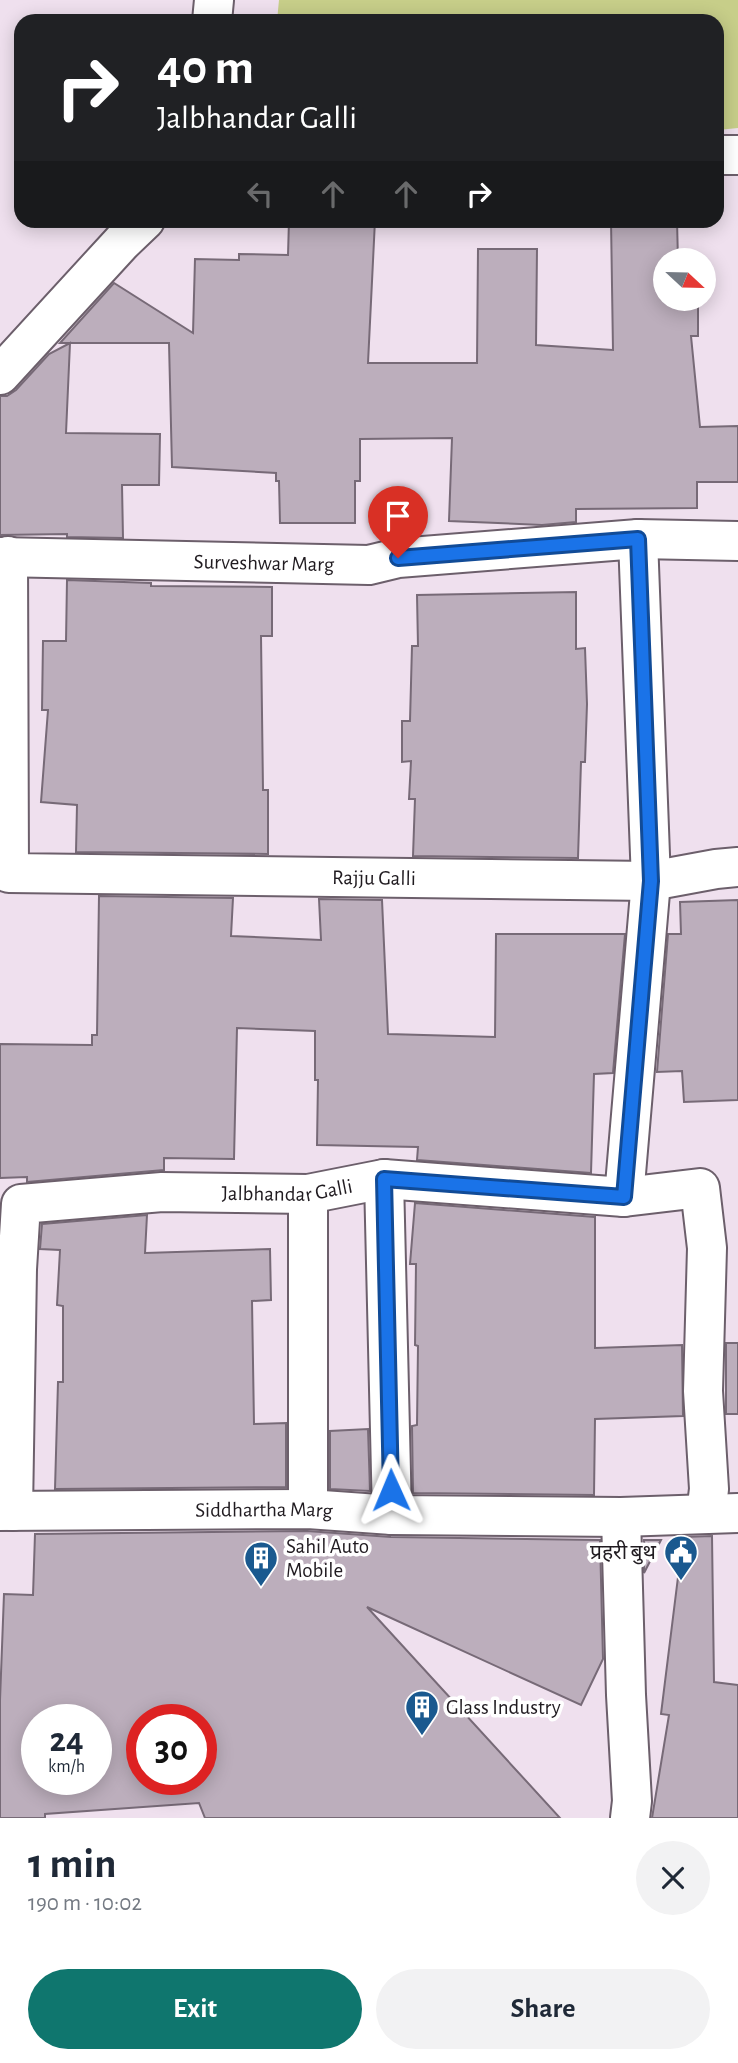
<!DOCTYPE html>
<meta charset="utf-8">
<style>
:root{--surface:#fff;--page:#f2f2f3;--text:#1f2937;--muted:#747a83;--accent:#0f766e}
body{margin:0;font-family:"Alegreya Sans","Noto Sans Devanagari",sans-serif;background:var(--page);color:var(--text);height:100vh;display:flex;flex-direction:column;font-size:26px;white-space:nowrap}
*{box-sizing:border-box;margin:0}
p{font-size:23px;color:var(--muted)}
.icon{flex:none;width:38px;height:38px;fill:none;stroke:currentColor;stroke-width:2;stroke-linecap:round;stroke-linejoin:round}
.map{position:relative;height:1818px;overflow:hidden}
.details{display:flex;flex-direction:column;background:var(--surface);flex:1}
.details>*{flex:none}
.top-card{position:absolute;left:14px;top:14px;width:710px;height:214px;border-radius:21px;box-shadow:0 4px 18px #0003;background:#202124;color:#fff;overflow:hidden}
.needle{width:46px;rotate:112deg}
.controls{position:absolute;left:653px;top:248px;display:grid;gap:14px}
.controls a{display:grid;place-items:center;width:63px;height:63px;border-radius:50%;background:var(--surface);box-shadow:0 4px 18px #0003;font-size:35px}
.speed{position:absolute;left:21px;top:1704px;display:flex;gap:14px;font-size:35px;font-weight:700;text-align:center}
.speed>*{display:grid;place-content:center;width:91px;height:91px;border-radius:50%;background:var(--surface);box-shadow:0 4px 18px #0003;line-height:1}
.speed small{font-size:18px;font-weight:400}
.speed .limit{border:10px solid #d22;background:#fff;color:#111}
.pin{position:absolute;display:grid;place-items:center;width:60px;height:60px;color:#fff;margin:-72px -30px;border-radius:50% 50% 50% 0;rotate:-45deg;box-shadow:0 0 7px #0007}
.pin .icon{rotate:45deg}
.me{position:absolute;width:77px;margin:-38px;rotate:359deg;stroke-linejoin:round;filter:drop-shadow(0 0 5px #0008)}
.turn{display:flex;align-items:center;gap:24px;height:147px;padding:0 28px;font-size:32px}
.turn .icon{width:91px;height:91px;stroke-width:2.5}
.turn b{display:block;font-size:49px;line-height:60px}
.lanes{display:flex;align-items:center;height:66px;padding:0 28px;background:#0003;justify-content:center;gap:35px;direction:ltr}
.lanes .off{opacity:.35}
.round{display:grid;place-items:center;flex:none;width:74px;height:74px;border-radius:37px;background:var(--page)}
.overview{display:flex;align-items:center;justify-content:space-between;height:119px;padding:0 28px}
h1{font-size:42px;font-weight:600;line-height:52px}
.primary-button{display:flex;gap:14px;margin-top:auto;padding:14px 28px}
.primary-button a{flex:1;height:80px;border-radius:42px;background:var(--accent);color:#fff;font-size:28px;font-weight:600;line-height:80px;text-align:center}
.primary-button a+a{background:var(--page);color:var(--text)}
.map>svg:first-child{display:block}
</style>
<div class="map">
<svg width="738" height="1818" viewBox="0 0 738 1818">
<rect width="100%" height="100%" fill="#efe0ee"/>
<polygon fill="#c7ce89" points="279,0 738,0 738,128 718,130 718,21 277,21"/>
<g fill="#bcaebc" stroke="#776a77" stroke-width="2" fill-rule="evenodd">
<polygon points="289,220 375,220 368,363 477,363 478,249 537,249 536,345 613,350 611,220 677,220 678,261 665,261 665,299 698,299 698,336 691,336 700,427 738,426 738,482 697,482 697,508 576,509 576,522 542,525 449,521 452,438 360,439 360,481 355,481 355,523 280,523 279,481 276,481 276,473 172,467 169,343 60,343 114,283 193,333 195,259 239,260 239,254 288,255"/>
<polygon points="70,343 66,433 160,434 159,485 122,485 123,538 67,537 67,534 0,535 0,396 7,396 16,390 49,354"/>
<polygon points="67,580 151,583 151,586 272,587 272,636 261,636 263,790 268,790 268,854 76,852 77,805 41,802 48,710 42,710 43,641 66,641"/>
<polygon points="576,592 576,649 585,648 587,704 585,762 581,762 578,858 413,856 415,799 409,799 411,761 402,762 402,721 410,721 412,646 418,646 417,595"/>
<polygon points="99,896 233,898 231,936 321,940 319,899 382,900 388,1034 495,1037 496,934 625,934 613,1073 594,1074 591,1173 417,1160 418,1147 317,1145 318,1080 315,1080 315,1031 237,1028 234,1159 164,1158 164,1170 27,1182 27,1177 0,1178 0,1044 92,1045 92,1035 97,1035"/>
<polygon points="738,900 738,1100 684,1102 682,1071 657,1072 668,934 681,934 680,902"/>
<polygon points="415,1203 595,1217 595,1348 682,1345 683,1416 595,1419 594,1495 413,1493 412,1426 417,1425 418,1346 415,1345 416,1264 410,1264"/>
<polygon points="147,1215 145,1253 270,1249 271,1300 252,1301 254,1424 286,1423 286,1487 55,1489 58,1382 63,1382 63,1306 57,1305 60,1250 40,1249 42,1224"/>
<rect x="726" y="1343" width="12" height="71"/>
<polygon points="368,1429 370,1491 330,1489 330,1431"/>
<path d="M 307,1531 L 391,1537 L 600,1540 L 603,1659 L 581,1705 L 367,1607 L 560,1818 L 205,1818 L 199,1803 L 45,1814 L 45,1818 L 0,1818 L 0,1700 L 4,1594 L 33,1595 L 35,1534 ZM 37,1720 L 96,1720 L 96,1780 L 37,1780 ZM 142,1720 L 201,1720 L 201,1780 L 142,1780 Z"/>
<polygon points="712,1536 714,1682 738,1685 738,1818 652,1818 669,1715 661,1714 683,1537"/>
<polygon points="644,1540 661,1540 644,1573"/>
</g>
<g fill="none" stroke-linecap="round" stroke-linejoin="round">
<g stroke="#6c5f6b" stroke-width="42">
<g id="minor">
<polyline points="212,21 214,0"/>
<polyline points="718,155 738,155"/>
<polyline points="0,375 122,242 145,220"/>
<path id="s1" d="M 8,556 L 9,873 L 651,881 L 716,869 L 738,867"/>
<path id="s2" d="M 0,557 L 369,565 L 398,558 L 638,539 L 738,541"/>
<polyline points="384,1179 392,1515"/>
<polyline points="624,1197 651,881 638,539"/>
<polyline points="308,1509 308,1194"/>
<path id="s3" d="M 0,1511 L 308,1509 L 392,1515 L 621,1517 L 738,1513"/>
<path id="s4" d="M 13,1511 L 17,1269 L 21,1204 L 162,1192 L 308,1194 L 384,1179 L 624,1197 L 700,1188 L 707,1248 L 703,1391 L 709,1489 L 706,1514"/>
<polyline points="621,1517 626,1695 632,1801 630,1818"/>
</g>
</g>
<use href="#minor" stroke="#fff" stroke-width="38"/>
</g>
<g fill="none" stroke-linecap="round" stroke-linejoin="round">
<g stroke="#114b97" stroke-width="18">
<polyline id="route" points="391,1490 384,1179 624,1197 651,881 638,539 398,558"/>
</g>
<use href="#route" stroke="#1a73e8" stroke-width="12"/>
</g>
<defs>
<g id="civic-pin" transform="scale(1.75)"><path d="M0 17L-7.5 6A9.5 9.5 0 1 1 7.5 6Z" fill="#1a598f" stroke="#fff"/><path d="M-.6-6.5H3V-4.5H.6V-3L4-1V1h2V6H-6V1h2V-1L-.6-3ZM-1.2 2.5V6h2.4V2.5Z" fill="#fff"/></g>
<g id="building-pin" transform="scale(1.75)"><path d="M0 17L-7.5 6A9.5 9.5 0 1 1 7.5 6Z" fill="#1a598f" stroke="#fff"/><path d="M-4-6H4V6H1V3H-1V6H-4ZM-2.5-4.3h1.7v1.8h-1.7ZM.8-4.3h1.7v1.8H.8ZM-2.5-1h1.7V.8h-1.7ZM.8-1h1.7V.8H.8Z" fill="#fff"/></g>
</defs>
<g fill-rule="evenodd">
<use href="#civic-pin" x="681" y="1552"/>
<use href="#building-pin" x="261" y="1558"/>
<use href="#building-pin" x="422" y="1707"/>
</g>
<g text-anchor="middle" stroke-width="7" stroke-linejoin="round" paint-order="stroke">
<g font-size="21" fill="#201b20" stroke="#fff">
<text dy="7" stroke="none"><textPath href="#s2" startOffset="264">Surveshwar Marg</textPath></text>
<text dy="7" stroke="none"><textPath href="#s1" startOffset="682">Rajju Galli</textPath></text>
<text dy="7" stroke="none"><textPath href="#s4" startOffset="574">Jalbhandar Galli</textPath></text>
<text dy="7" stroke="none"><textPath href="#s3" startOffset="264">Siddhartha Marg</textPath></text>
</g>
<g font-size="21" fill="#201b20" stroke="#fff" text-anchor="start">
<text x="286" y="1553">Sahil Auto<tspan x="286" dy="24">Mobile</tspan></text>
<text x="656" y="1559" text-anchor="end">प्रहरी बुथ</text>
<text x="446" y="1714">Glass Industry</text>
</g>
</g>
</svg>
<div class="controls">
<a><svg class="needle" viewBox="-14 -14 28 28"><path d="M0-13l5 13h-10z" fill="#e53935"/><path d="M0 13l5-13h-10z" fill="#747a83"/></svg></a>
</div>
<div class="speed"><div>24<small>km/h</small></div><div class="limit">30</div></div>
<div class="pin" style="left:398px;top:558px;background:#d93025"><svg class="icon" aria-label="arrive" viewBox="0 0 24 24"><path d="M6 21V4h12l-3 4 3 4H6"/></svg></div>
<svg class="me" style="left:391px;top:1490px" viewBox="-20 -20 40 40"><path d="M0-17L14 15 0 8-14 15z" fill="#1a73e8" stroke="#fff" stroke-width="4"/></svg>
<div class="top-card">
<div class="turn"><svg class="icon" aria-label="right" viewBox="0 0 24 24"><path d="M7 20v-9h11M14 6l5 5-5 5"/></svg><div><b>40 m</b>Jalbhandar Galli</div></div>
<div class="lanes"><svg class="icon off" aria-label="left" viewBox="0 0 24 24"><path d="M17 20v-9H6M10 6l-5 5 5 5"/></svg><svg class="icon off" aria-label="ahead" viewBox="0 0 24 24"><path d="M12 20V5M6 11l6-6 6 6"/></svg><svg class="icon off" aria-label="ahead" viewBox="0 0 24 24"><path d="M12 20V5M6 11l6-6 6 6"/></svg><svg class="icon" aria-label="right" viewBox="0 0 24 24"><path d="M7 20v-9h11M14 6l5 5-5 5"/></svg></div>
</div>
</div>
<section class="details">
<div class="overview"><div><h1>1 min</h1><p>190 m · 10:02</p></div><a class="round"><svg class="icon" aria-label="close" viewBox="0 0 24 24"><path d="M6 6l12 12M18 6L6 18"/></svg></a></div>
<div class="primary-button"><a>Exit</a><a>Share</a></div>
</section>
